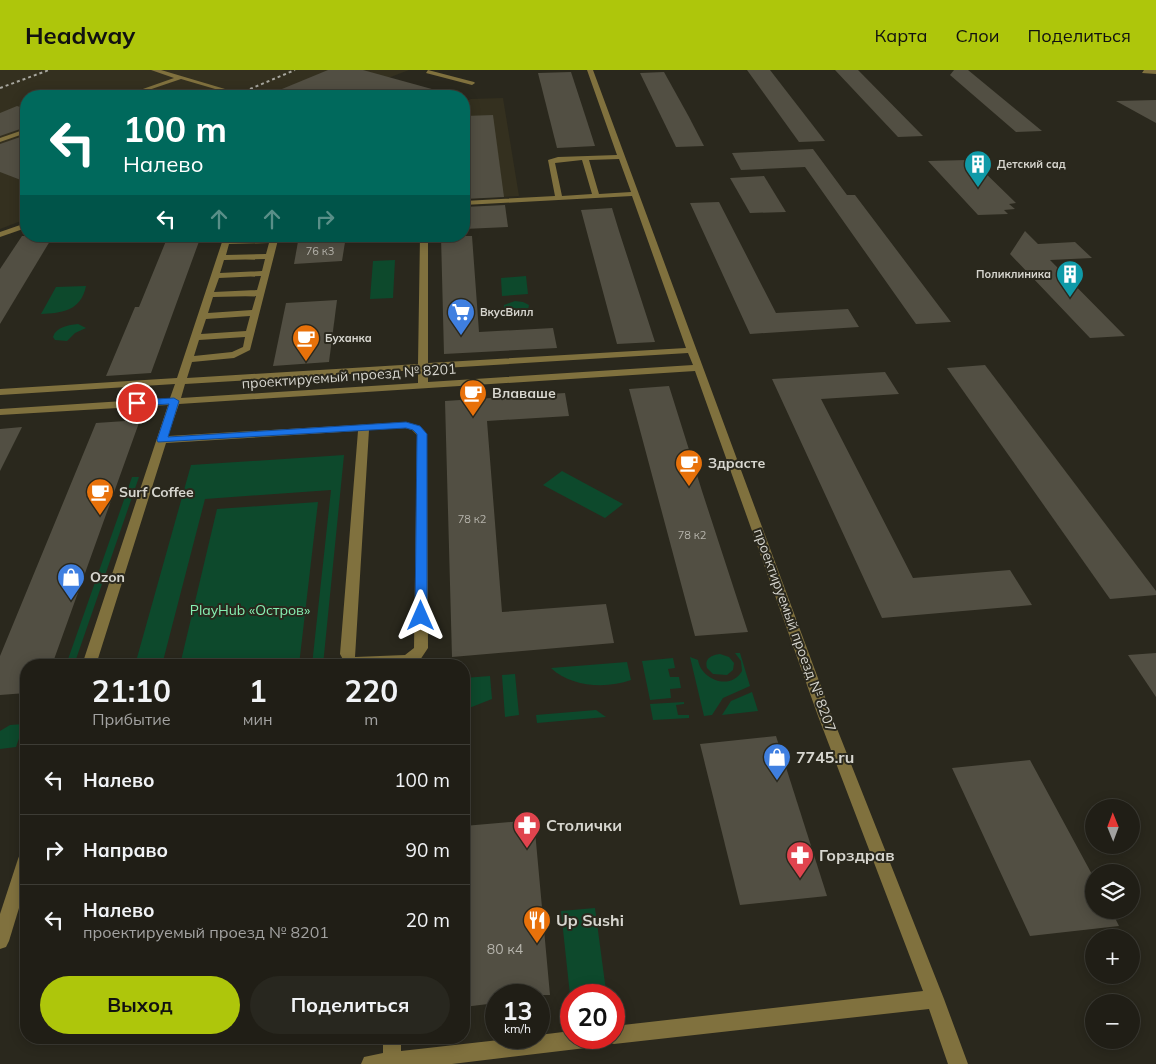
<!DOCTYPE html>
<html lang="ru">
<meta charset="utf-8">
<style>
:root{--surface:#201e16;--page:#28271f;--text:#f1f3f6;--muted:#a2a2a1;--line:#3d3c35;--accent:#aec60b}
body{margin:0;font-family:Mulish,sans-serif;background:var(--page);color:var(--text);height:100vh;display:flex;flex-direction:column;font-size:19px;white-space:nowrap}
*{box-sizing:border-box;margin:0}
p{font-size:16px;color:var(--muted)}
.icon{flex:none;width:28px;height:28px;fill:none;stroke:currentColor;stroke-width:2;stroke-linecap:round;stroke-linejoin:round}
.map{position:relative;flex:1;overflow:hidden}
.details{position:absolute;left:20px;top:589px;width:450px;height:385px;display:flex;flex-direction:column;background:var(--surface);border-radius:20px;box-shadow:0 2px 12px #0003,0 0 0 1px var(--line)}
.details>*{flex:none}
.banner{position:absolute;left:20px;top:20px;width:450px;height:152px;border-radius:20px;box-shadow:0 2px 12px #0003,0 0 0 1px var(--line);background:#00695c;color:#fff;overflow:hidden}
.needle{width:32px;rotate:359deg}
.buttons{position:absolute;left:1085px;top:729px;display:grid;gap:10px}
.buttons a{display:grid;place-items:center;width:55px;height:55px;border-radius:50%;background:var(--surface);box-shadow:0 2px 12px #0003,0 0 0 1px var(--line);font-size:25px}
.speed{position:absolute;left:485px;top:914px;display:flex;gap:10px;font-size:25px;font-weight:700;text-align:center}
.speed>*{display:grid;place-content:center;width:65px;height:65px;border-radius:50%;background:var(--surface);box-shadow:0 2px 12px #0003,0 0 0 1px var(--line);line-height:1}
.speed small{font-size:12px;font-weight:400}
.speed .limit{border:8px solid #d22;background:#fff;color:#111}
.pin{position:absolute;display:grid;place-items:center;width:42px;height:42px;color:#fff;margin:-21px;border:2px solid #fff;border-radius:50%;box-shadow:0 1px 5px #0007}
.me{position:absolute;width:55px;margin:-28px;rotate:0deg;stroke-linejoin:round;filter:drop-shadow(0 0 4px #0008)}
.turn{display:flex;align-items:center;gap:18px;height:105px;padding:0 20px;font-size:22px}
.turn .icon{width:65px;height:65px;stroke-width:2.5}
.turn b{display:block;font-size:35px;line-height:42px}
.lanes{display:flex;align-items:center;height:48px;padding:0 20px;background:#0003;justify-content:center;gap:25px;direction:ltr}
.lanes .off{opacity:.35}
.eta{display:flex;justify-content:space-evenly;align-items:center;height:85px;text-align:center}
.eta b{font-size:30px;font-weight:700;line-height:35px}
.primary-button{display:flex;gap:10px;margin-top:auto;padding:10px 20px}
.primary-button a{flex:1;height:58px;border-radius:30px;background:var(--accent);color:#111;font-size:20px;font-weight:700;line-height:58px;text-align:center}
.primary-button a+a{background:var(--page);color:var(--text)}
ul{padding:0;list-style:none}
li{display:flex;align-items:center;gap:15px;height:70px;padding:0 20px;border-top:1px solid var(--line)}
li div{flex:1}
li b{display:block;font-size:19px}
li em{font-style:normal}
header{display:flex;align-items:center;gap:30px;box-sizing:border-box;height:70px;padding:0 25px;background:var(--accent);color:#111}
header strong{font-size:24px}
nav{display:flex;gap:28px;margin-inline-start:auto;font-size:18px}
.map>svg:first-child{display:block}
</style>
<header>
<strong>Headway</strong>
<nav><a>Карта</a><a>Слои</a><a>Поделиться</a></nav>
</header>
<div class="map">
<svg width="1156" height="994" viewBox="0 0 1156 994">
<rect width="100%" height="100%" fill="#2a281d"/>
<g fill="#34301f">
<polygon points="0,0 409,0 341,26 26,26 26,149 0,159"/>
<polygon points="503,28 519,126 464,129 464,32 471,29"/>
</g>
<g fill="#0d492c">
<polygon points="395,190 393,228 370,229 373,191"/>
<polygon points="526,206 528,224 502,226 501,208"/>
<path d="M 86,216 C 81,241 62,243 41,244 L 56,217 Z"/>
<polygon points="515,231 523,232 529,235 528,240 518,244 504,241 504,235"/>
<path d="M 78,254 L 86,258 L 75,263 L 67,271 L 55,270 L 53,267 C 56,257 68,255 78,254 Z"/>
<polygon points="344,385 323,595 312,595 331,420 205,429 162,595 135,595 191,395"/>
<polygon points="562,401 623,434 605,448 543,415"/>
<polygon points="132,407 139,407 74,595 66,595"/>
<polygon points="318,432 299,595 180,595 217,439"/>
<path d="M 735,583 L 740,583 L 750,616 L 723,628 L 712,645 L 704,646 L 690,587 L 698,590 C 701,610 731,621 742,601 L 741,591 Z"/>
<path d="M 720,584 L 729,587 L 734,593 L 733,600 L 727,605 L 713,604 L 707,598 C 704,588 712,585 720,584 Z"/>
<polygon points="673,588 675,598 668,599 670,607 679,607 681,618 670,619 671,628 650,630 642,591"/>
<path d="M 627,592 L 631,610 C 606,619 571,617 551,598 Z"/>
<polygon points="515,604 519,645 505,647 502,605"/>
<polygon points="490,606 492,629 464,640 464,608"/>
<polygon points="752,622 758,641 722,645 731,631"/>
<polygon points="684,632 684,634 676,635 678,645 689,645 689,648 653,650 650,634"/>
<polygon points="596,640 606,647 537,653 536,645"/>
<polygon points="24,654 16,677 0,679 0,661 10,655"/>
<polygon points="595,838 606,921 570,925 561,841"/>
</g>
<g fill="#524f43">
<polygon points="328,0 363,0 439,21 439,26 265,26"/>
<polygon points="747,0 770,0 825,71 799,72"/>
<polygon points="835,0 858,0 923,66 898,67"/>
<polygon points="954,0 968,0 1042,61 1016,62 950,5"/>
<polygon points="571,2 586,48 595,76 557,78 538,3"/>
<polygon points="664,2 689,47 704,76 676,77 640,3"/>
<polygon points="1156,30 1156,53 1116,31"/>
<polygon points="17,36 26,39 26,57 0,66 0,43"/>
<polygon points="493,45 504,127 464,129 464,46"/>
<polygon points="26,65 26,112 0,102 0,74"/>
<polygon points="813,79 847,125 855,125 951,252 916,254 805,97 741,100 732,83"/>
<polygon points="967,90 973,95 977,95 1016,133 1009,134 1015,139 1004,140 1008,144 978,145 928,91"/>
<polygon points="764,106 786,142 750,143 730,108"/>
<polygon points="719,132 776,243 848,239 859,257 750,264 690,133"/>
<polygon points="505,135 508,157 464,159 464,137"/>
<polygon points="612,138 619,161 655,272 617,274 581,140"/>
<polygon points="1025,161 1038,174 1075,172 1092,188 1050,190 1125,266 1090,268 1010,184"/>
<polygon points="22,166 53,166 0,254 0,199"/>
<polygon points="168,166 201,166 151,303 106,306 135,237 139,237"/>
<polygon points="299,166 346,166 342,191 294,194"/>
<polygon points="441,166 472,166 479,262 553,258 557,278 444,284"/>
<polygon points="337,230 329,292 273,296 286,233"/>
<polygon points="985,295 1156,521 1156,525 1110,529 947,298"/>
<polygon points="885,302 899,324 821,329 913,508 1010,500 1032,535 882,548 772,309"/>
<polygon points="669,316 702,421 748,562 695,566 629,319"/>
<polygon points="565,323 569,346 487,351 502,542 606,534 614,573 452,587 445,331"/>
<polygon points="140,350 52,595 26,595 26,623 0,625 0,586 96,353"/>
<polygon points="22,357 0,401 0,359"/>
<polygon points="1156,583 1156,627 1128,585"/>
<polygon points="776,666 827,826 740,835 700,674"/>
<polygon points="1030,690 1094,808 1094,840 1111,840 1119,856 1030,866 952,698"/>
<polygon points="534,750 550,925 496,925 496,933 464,937 464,756"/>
</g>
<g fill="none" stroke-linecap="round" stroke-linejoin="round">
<g fill="#80713e" fill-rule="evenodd">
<polygon points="151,0 161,0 225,19 222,21 181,9 131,26 123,26 174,8"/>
<polygon points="428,0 474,12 475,13 472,15 426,3"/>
<path d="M 587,0 L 593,0 L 832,646 L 944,929 L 968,994 L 948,994 L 929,939 L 614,974 L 607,972 L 606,968 L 614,968 L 614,956 L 923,921 L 818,646 L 695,301 L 179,334 L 168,366 L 406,352 L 420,356 L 427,364 L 428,578 L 420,590 L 406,595 L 346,595 L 340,584 L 358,361 L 166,373 L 96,595 L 82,595 L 168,335 L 0,345 L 0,339 L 170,328 L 175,314 L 0,325 L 0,319 L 177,308 L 224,166 L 232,166 L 231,169 L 279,166 L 250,280 L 234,288 L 192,292 L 187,308 L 418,294 L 420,166 L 428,166 L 428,293 L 686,278 L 632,126 L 464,135 L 464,131 L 555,126 L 548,90 L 558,87 L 617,85 ZM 619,89 L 631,122 L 599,124 L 589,90 ZM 582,90 L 592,124 L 562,126 L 555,93 ZM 269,173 L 266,184 L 226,185 L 229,174 ZM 265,189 L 262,201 L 220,203 L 224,190 ZM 261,206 L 257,220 L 214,222 L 219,208 ZM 256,226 L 252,240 L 208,243 L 213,227 ZM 250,246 L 246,261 L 201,264 L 206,249 ZM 245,267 L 243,277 L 232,282 L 194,286 L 199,270 ZM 688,283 L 693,295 L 428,312 L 428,299 ZM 418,300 L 418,313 L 181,328 L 185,314 ZM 405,358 L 412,360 L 417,365 L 414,578 L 405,585 L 355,587 L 369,360 Z"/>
<polygon points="1144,0 1156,0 1156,4 1142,3"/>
<polygon points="26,59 26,63 0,72 0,68"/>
<polygon points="26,153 26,158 0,167 0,162"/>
<polygon points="26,782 26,815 9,871 6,877 0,879 0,844 18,789 20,784"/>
<polygon points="571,961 571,968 603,968 601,975 594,977 452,994 361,994 364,987 383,983 383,968 401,968 401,981 517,968 539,968 539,965"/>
</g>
<g stroke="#a7a69e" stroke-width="2" stroke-dasharray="3 3" stroke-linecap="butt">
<polyline points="0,18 49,0"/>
<polyline points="250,19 295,0"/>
</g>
</g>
<polygon fill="#1a73e8" stroke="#114b97" points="174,328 179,331 168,367 406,352 420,356 427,364 427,546 426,550 421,551 415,546 417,364 413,360 406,358 158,372 157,370 169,334 137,336 133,333 137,330"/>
<defs>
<g id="building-pin" transform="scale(1.4375)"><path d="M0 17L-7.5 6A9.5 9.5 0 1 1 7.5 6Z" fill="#0f9aa8" stroke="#2a281d"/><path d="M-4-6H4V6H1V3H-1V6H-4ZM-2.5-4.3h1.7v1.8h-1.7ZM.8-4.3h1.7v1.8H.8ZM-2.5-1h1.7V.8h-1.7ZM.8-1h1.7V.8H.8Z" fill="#fff"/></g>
<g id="supermarket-pin" transform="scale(1.4375)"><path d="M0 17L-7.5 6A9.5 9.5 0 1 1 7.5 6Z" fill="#3f7fe0" stroke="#2a281d"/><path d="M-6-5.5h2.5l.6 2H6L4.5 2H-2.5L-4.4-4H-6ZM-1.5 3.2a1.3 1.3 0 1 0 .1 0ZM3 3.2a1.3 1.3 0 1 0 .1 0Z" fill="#fff"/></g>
<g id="cafe-pin" transform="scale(1.4375)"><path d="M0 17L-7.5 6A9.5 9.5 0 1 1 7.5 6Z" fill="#e8710a" stroke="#2a281d"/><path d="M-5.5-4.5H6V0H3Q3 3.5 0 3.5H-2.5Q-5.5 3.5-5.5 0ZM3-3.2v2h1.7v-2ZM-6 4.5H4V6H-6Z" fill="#fff"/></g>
<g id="shop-pin" transform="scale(1.4375)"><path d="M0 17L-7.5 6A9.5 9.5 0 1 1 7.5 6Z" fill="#3f7fe0" stroke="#2a281d"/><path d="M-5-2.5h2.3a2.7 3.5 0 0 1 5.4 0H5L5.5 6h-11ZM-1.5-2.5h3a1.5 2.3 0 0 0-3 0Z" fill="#fff"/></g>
<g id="pharmacy-pin" transform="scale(1.4375)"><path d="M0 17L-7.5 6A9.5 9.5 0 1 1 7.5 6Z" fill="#e0444e" stroke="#2a281d"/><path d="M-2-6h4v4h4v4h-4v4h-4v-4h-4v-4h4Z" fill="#fff"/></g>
<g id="restaurant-pin" transform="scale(1.4375)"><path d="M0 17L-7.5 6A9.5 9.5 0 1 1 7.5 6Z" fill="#e8710a" stroke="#2a281d"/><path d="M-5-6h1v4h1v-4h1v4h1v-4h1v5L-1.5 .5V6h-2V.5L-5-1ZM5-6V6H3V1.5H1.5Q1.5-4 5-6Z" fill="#fff"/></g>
</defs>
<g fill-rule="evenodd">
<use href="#building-pin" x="978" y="94"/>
<use href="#building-pin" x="1070" y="204"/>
<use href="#supermarket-pin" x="461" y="242"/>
<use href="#cafe-pin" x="306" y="268"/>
<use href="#cafe-pin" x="473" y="323"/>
<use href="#cafe-pin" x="689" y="393"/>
<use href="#cafe-pin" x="100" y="422"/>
<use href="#shop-pin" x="71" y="507"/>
<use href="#shop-pin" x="777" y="687"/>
<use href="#pharmacy-pin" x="527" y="755"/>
<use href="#pharmacy-pin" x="800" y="785"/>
<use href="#restaurant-pin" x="537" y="850"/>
</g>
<g text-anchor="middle" stroke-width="4" stroke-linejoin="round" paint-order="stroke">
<g font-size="11" font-weight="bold" fill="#d7d6cf" stroke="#2a281d" text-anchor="start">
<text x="997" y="98">Детский сад</text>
<text x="1051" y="208" text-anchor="end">Поликлиника</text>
<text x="480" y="246">ВкусВилл</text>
<text x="325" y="272">Буханка</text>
</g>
<g font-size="11" fill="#b6b4ac">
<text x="320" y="185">76 к3</text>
<text x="472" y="453">78 к2</text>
<text x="692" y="469">78 к2</text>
</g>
<g font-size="14" fill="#d7d6cf" stroke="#2a281d">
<text transform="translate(349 306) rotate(-4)" y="5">проектируемый проезд № 8201</text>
<text transform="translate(795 560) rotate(70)" y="5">проектируемый проезд № 8207</text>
</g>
<g font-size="14" font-weight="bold" fill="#d7d6cf" stroke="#2a281d" text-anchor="start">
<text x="492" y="328">Влаваше</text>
<text x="708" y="398">Здрасте</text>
<text x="119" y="427">Surf Coffee</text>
<text x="90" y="512">Ozon</text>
</g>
<g font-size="14" fill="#86efb2" stroke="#2a281d">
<text x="250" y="545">PlayHub «Остров»</text>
</g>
<g font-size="14" fill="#b6b4ac">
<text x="505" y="884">80 к4</text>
</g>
<g font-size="16" font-weight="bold" fill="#d7d6cf" stroke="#2a281d" text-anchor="start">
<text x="796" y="693">7745.ru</text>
<text x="546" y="761">Столички</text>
<text x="819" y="791">Горздрав</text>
<text x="556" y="856">Up Sushi</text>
</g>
</g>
</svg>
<div class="buttons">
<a><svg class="needle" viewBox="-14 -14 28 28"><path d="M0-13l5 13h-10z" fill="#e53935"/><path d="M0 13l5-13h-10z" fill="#a2a2a1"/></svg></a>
<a><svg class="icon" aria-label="layers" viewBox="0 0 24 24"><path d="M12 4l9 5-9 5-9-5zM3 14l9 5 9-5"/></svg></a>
<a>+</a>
<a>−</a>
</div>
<div class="speed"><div>13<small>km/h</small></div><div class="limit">20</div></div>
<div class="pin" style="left:137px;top:333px;background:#d93025"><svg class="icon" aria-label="arrive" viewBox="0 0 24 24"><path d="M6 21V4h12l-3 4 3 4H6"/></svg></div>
<svg class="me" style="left:421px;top:546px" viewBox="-20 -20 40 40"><path d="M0-17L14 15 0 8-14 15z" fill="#1a73e8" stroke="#fff" stroke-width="4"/></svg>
<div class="banner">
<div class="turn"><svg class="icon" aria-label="left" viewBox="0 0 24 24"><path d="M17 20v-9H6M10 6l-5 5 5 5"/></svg><div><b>100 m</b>Налево</div></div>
<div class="lanes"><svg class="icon" aria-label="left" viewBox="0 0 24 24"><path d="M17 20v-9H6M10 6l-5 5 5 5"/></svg><svg class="icon off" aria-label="ahead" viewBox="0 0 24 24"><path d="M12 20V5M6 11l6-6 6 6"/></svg><svg class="icon off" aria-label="ahead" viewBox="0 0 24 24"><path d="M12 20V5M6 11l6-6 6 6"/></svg><svg class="icon off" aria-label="right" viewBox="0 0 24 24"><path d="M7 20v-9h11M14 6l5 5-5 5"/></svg></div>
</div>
<section class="details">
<div class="eta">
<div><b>21:10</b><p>Прибытие</p></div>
<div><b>1</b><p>мин</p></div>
<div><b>220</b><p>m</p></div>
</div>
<ul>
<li><svg class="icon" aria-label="left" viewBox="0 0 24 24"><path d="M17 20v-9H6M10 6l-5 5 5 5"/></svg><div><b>Налево</b></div><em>100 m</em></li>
<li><svg class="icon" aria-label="right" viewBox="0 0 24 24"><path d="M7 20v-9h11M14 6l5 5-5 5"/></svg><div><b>Направо</b></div><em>90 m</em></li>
<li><svg class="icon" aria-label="left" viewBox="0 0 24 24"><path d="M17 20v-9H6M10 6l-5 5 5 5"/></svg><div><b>Налево</b><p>проектируемый проезд № 8201</p></div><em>20 m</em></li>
</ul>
<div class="primary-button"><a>Выход</a><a>Поделиться</a></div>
</section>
</div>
